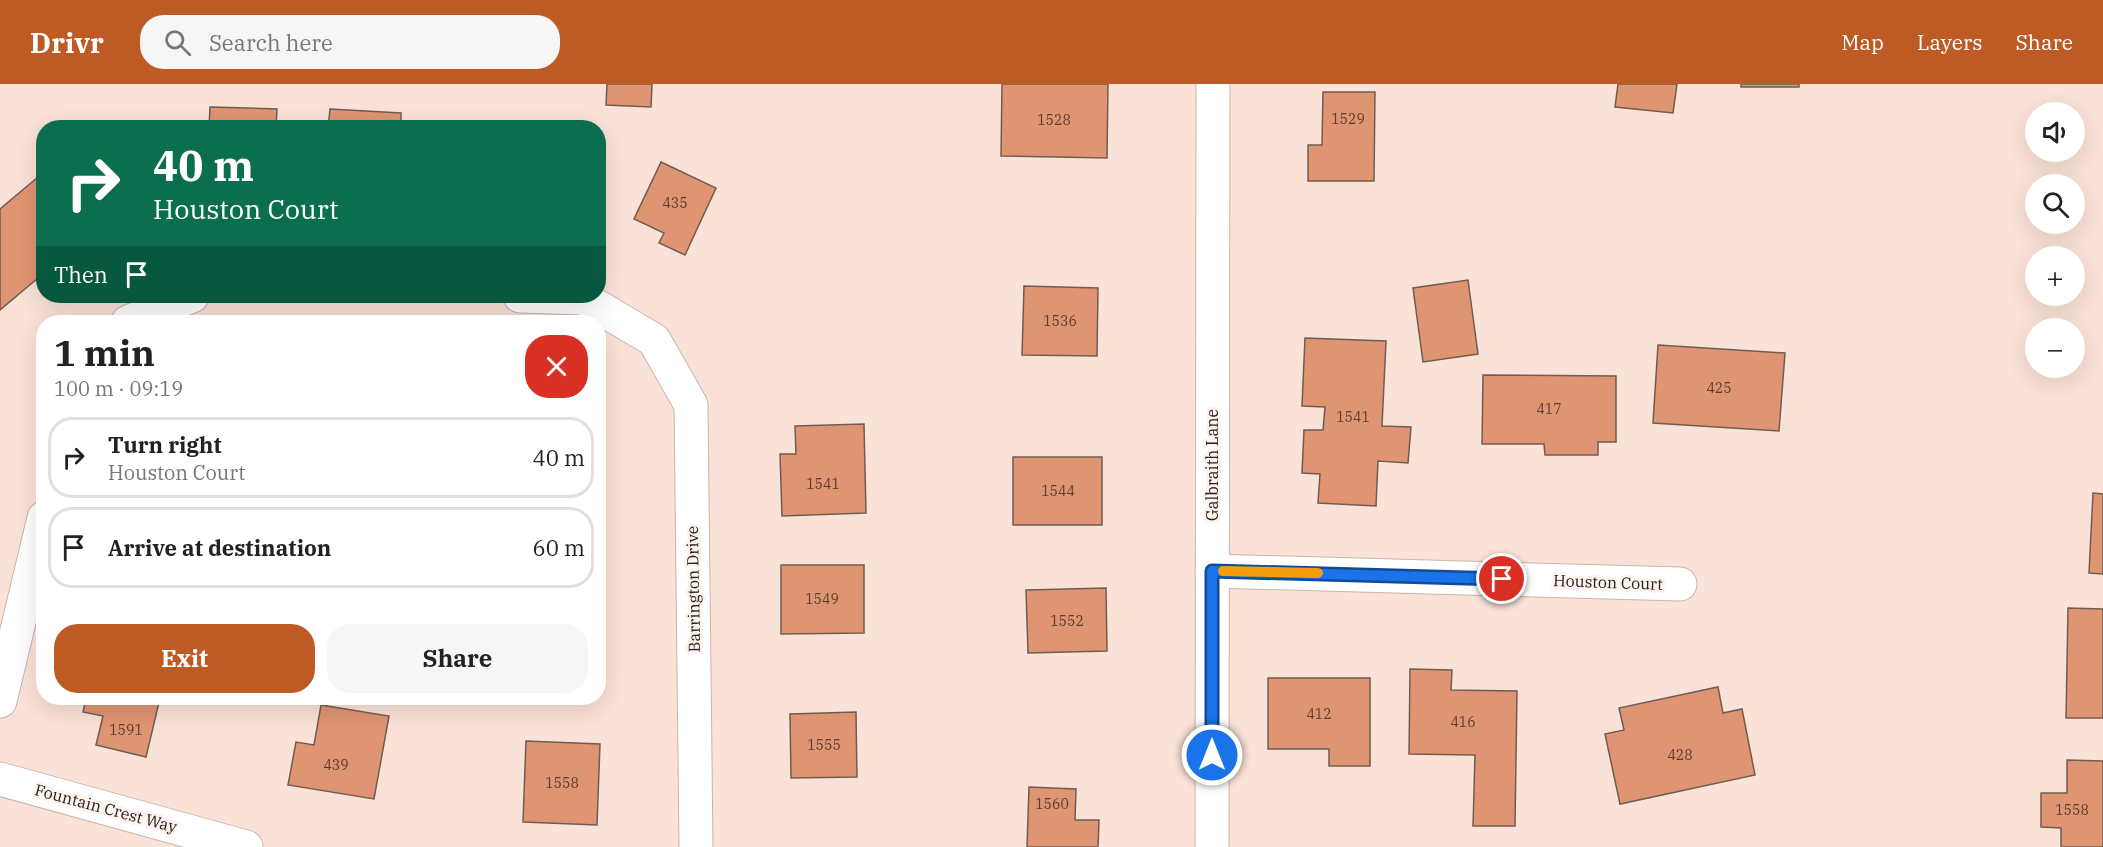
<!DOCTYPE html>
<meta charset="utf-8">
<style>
:root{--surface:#fff;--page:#f6f6f6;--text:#222;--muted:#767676;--line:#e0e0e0;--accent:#be5a24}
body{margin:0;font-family:"IBM Plex Serif",serif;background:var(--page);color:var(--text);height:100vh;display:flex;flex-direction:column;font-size:22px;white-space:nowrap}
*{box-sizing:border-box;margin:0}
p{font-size:20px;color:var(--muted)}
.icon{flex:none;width:33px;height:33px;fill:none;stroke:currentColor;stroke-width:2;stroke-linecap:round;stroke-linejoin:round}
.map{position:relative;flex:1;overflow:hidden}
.details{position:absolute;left:36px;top:231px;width:570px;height:390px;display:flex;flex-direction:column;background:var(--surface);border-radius:24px;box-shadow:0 6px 24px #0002}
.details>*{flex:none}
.hud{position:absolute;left:36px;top:36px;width:570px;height:183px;border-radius:24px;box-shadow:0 6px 24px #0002;background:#0b6e4f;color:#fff;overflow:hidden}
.tools{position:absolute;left:2025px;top:18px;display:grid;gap:12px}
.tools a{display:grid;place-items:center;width:60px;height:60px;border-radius:50%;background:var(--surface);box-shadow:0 6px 24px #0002;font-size:30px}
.pin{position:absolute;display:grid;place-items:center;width:51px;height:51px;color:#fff;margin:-26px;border:3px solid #fff;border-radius:50%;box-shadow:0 2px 6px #0007}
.me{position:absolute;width:66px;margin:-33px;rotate:0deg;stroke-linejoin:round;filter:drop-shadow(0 0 4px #0008)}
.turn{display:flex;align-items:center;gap:21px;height:126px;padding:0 18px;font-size:27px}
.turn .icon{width:78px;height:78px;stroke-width:2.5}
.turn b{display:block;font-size:42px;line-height:51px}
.then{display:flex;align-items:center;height:57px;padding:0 18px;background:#0003;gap:12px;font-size:22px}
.round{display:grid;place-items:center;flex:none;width:63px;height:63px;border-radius:24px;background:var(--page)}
.overview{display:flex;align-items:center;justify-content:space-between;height:102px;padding:0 18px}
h1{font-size:36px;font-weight:700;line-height:45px}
.primary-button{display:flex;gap:12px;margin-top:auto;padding:12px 18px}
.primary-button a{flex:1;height:69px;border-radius:24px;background:var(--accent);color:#fff;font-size:24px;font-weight:700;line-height:69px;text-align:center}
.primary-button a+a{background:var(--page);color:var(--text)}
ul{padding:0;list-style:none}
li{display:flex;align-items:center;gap:18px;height:81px;margin:0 12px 9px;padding:0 6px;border:3px solid var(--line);border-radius:24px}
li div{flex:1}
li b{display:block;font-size:22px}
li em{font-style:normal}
header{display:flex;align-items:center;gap:36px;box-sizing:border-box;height:84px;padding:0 30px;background:var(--accent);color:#fff}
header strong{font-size:28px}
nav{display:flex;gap:33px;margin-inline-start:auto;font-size:21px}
.search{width:420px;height:54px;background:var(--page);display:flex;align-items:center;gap:15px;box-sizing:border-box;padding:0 21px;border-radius:24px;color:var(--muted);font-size:22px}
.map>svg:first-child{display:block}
</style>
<header>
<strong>Drivr</strong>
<div class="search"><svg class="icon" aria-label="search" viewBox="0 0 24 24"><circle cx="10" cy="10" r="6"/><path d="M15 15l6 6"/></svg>Search here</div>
<nav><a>Map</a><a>Layers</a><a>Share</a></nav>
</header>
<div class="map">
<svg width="2103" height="763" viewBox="0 0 2103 763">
<rect width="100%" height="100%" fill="#fbe2d8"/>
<g fill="#e09572" stroke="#705c53" stroke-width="1.5">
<polygon points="607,0 652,0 651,23 606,21"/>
<polygon points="1002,0 1108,0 1107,74 1001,72"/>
<polygon points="1618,0 1677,0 1673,29 1615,23"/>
<rect x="1741" y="0" width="58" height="3"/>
<polygon points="1323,8 1375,8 1374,97 1308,97 1308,61 1322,61"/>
<polygon points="210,23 277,25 276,44 209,44"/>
<polygon points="330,25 401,29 401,44 328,44"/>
<polygon points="661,78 716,104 685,171 659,159 664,149 634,135"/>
<polygon points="44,88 44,189 0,226 0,125"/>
<polygon points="1468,196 1478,270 1423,278 1413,204"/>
<polygon points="1024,202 1098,204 1097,272 1022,271"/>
<polygon points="1305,254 1386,257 1382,342 1411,343 1408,379 1378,377 1376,422 1318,419 1320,390 1302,389 1304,346 1323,346 1325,323 1302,322"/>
<polygon points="1658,261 1785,269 1779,347 1653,339"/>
<polygon points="1483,291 1616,292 1616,358 1598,358 1598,371 1545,371 1544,360 1482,360"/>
<polygon points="864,340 866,429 782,432 780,370 796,370 795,342"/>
<rect x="1013" y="373" width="89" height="68"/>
<polygon points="2093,409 2103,410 2103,490 2089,489"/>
<polygon points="781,481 864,481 864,549 781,550"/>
<polygon points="1106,504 1107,567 1028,569 1026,506"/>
<rect x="598" y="516" width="6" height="65"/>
<polygon points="2068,524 2103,525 2103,634 2066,634"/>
<polygon points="1410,585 1452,586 1451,606 1517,607 1515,742 1473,742 1475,671 1409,670"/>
<polygon points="1268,594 1370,594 1370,682 1329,682 1329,665 1268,665"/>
<polygon points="1718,603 1723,629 1742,625 1755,691 1620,720 1605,650 1624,646 1619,624"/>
<polygon points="86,614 160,614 146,673 96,661 103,632 83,628"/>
<polygon points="321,621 389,632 374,715 288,701 296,658 314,661"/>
<polygon points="856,628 857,693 791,694 790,630"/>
<polygon points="526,657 600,660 597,741 523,738"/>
<polygon points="2067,676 2103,677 2103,763 2061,763 2061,744 2041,743 2041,709 2067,709"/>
<polygon points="1029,703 1076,705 1075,736 1099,736 1098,763 1027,763"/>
</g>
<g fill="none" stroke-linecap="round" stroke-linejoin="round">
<g stroke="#cbb4a9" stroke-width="35">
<g id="minor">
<polyline points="520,212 583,214 654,256 691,321 696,763"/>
<polyline points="128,238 192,212"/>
<polyline points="1212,487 1680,500"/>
<polyline points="0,617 44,434"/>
<polyline points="0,695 246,763"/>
<polyline points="1212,763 1213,0"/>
</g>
</g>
<use href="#minor" stroke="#fff" stroke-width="33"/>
</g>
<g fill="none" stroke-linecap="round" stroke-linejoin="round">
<g stroke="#114b97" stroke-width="15">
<polyline id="route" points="1212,671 1212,487 1502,495"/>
</g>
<use href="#route" stroke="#1a73e8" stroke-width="10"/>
<polyline stroke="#f59e0b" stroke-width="10" points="1223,487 1318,489"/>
</g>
<g text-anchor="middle" stroke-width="6" stroke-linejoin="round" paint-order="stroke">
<g font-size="14" fill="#573d32">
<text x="1348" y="40">1529</text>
<text x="1054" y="41">1528</text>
<text x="675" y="124">435</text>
<text x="1060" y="242">1536</text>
<text x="1719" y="309">425</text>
<text x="1549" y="330">417</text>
<text x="1353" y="338">1541</text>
<text x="823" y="405">1541</text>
<text x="1058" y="412">1544</text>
<text x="822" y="520">1549</text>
<text x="1067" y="542">1552</text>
<text x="1319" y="635">412</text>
<text x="1463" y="643">416</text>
<text x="126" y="651">1591</text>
<text x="824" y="666">1555</text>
<text x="1680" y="676">428</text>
<text x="336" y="686">439</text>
<text x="562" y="704">1558</text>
<text x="1052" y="725">1560</text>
<text x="2072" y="731">1558</text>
</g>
<g font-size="16" fill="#29201c" stroke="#fdf3ef">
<text transform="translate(1212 381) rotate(-90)" y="6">Galbraith Lane</text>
<text transform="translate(1608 498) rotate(2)" y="6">Houston Court</text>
<text transform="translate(693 505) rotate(-91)" y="6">Barrington Drive</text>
<text transform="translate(106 724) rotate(15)" y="6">Fountain Crest Way</text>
</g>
</g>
</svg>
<div class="tools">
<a><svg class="icon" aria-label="sound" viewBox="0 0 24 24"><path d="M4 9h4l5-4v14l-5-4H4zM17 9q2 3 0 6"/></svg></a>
<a><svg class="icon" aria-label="search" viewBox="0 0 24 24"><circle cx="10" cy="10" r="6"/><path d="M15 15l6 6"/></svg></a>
<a>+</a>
<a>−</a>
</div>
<div class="pin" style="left:1502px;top:495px;background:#d93025"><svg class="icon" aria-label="arrive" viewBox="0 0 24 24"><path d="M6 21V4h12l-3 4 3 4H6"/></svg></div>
<svg class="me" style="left:1212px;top:671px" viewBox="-20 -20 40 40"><circle r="17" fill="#1a73e8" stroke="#fff" stroke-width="3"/><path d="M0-11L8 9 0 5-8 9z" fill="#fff"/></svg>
<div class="hud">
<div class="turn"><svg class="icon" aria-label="right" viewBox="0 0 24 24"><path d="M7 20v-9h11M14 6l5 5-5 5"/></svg><div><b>40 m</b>Houston Court</div></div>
<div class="then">Then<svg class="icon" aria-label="arrive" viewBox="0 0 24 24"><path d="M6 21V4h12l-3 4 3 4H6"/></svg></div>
</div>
<section class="details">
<div class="overview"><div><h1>1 min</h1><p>100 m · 09:19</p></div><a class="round" style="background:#d93025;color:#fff"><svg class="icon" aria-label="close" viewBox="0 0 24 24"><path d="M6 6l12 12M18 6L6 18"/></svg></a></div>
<ul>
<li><svg class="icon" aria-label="right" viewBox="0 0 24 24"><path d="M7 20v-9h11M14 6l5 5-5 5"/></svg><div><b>Turn right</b><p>Houston Court</p></div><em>40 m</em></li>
<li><svg class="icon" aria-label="arrive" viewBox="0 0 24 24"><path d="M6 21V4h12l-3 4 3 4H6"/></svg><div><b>Arrive at destination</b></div><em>60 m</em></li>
</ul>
<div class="primary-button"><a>Exit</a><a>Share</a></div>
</section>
</div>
